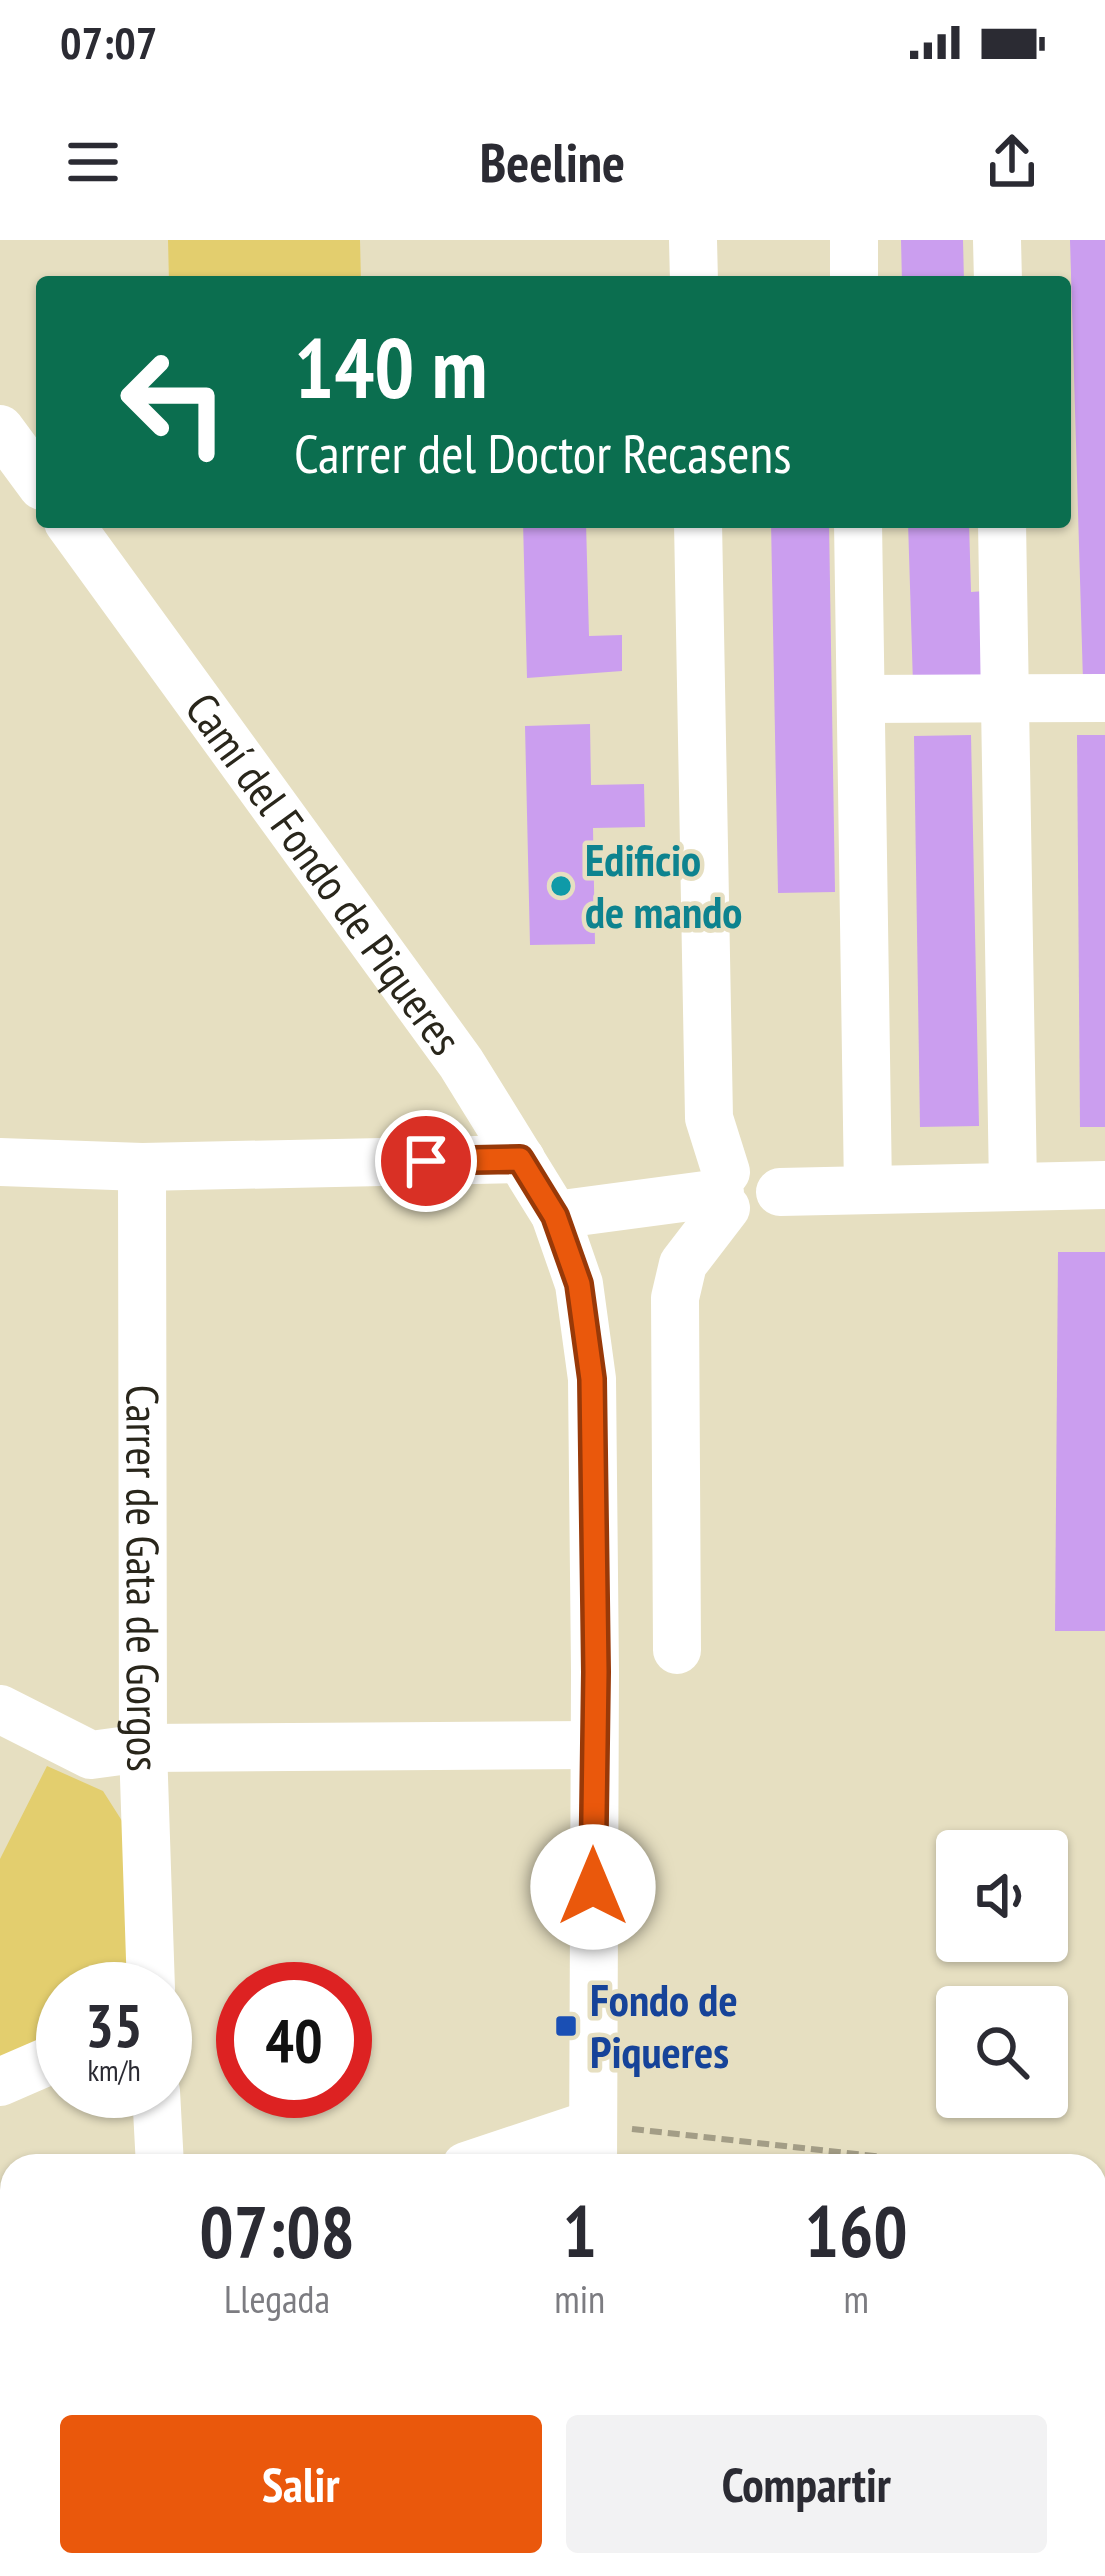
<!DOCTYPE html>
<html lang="es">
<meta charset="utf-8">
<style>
:root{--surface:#fff;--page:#f2f2f3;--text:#2b2b33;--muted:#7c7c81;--accent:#ea580c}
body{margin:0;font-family:"PT Sans Narrow",sans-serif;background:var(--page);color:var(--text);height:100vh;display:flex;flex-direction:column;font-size:45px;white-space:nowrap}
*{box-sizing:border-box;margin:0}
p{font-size:39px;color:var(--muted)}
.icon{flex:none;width:66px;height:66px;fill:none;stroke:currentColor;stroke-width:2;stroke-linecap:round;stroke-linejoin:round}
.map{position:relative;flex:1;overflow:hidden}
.drawer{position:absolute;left:0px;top:1914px;width:1107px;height:423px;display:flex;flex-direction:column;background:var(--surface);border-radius:36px 36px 0 0;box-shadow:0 3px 9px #0004}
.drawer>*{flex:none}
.top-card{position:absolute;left:36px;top:36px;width:1035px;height:252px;border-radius:12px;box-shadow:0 3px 9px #0004;background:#0b6e4f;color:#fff;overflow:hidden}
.buttons{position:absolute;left:936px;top:1590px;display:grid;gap:24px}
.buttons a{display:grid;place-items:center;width:132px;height:132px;border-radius:12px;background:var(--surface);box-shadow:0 3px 9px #0004;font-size:60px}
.speed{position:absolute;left:36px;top:1722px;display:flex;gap:24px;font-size:60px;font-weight:700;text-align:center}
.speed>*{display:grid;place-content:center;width:156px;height:156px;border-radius:50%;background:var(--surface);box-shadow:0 3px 9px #0004;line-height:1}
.speed small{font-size:30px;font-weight:400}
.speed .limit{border:18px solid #d22;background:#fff;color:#111}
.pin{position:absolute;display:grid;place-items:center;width:102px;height:102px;color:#fff;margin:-51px;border:6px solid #fff;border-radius:50%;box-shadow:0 3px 12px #0007}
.me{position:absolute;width:132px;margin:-66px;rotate:0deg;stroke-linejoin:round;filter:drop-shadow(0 0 9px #0008)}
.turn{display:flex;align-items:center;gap:42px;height:252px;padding:0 60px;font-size:54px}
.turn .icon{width:156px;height:156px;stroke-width:2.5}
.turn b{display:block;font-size:84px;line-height:102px}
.eta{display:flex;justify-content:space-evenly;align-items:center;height:204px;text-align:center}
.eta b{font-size:72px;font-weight:700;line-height:84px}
.action{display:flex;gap:24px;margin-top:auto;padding:24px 60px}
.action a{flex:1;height:138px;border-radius:12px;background:var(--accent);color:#fff;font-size:48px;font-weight:700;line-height:138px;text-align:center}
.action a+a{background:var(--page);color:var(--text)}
.status{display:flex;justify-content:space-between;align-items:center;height:84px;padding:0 60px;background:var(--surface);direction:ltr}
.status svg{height:33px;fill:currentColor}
header{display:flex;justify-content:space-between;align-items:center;height:156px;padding:0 60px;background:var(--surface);font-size:54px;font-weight:700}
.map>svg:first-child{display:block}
</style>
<div class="status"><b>07:07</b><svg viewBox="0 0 49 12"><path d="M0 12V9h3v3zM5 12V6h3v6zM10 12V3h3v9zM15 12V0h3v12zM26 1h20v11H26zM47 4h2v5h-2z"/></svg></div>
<header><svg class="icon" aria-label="menu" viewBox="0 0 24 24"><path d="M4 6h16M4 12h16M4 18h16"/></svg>Beeline<svg class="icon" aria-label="share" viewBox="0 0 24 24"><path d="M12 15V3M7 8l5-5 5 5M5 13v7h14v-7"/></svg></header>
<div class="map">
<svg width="1105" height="2336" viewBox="0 0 1105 2336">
<rect width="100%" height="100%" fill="#e6dfc1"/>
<g fill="#e3ce6e">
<polygon points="168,0 360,0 361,42 169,42"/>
<polygon points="47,1526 103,1551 124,1584 128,1749 63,1749 63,1801 0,1825 0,1619"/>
</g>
<g fill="#cb9eef">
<polygon points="901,0 963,0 964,42 902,42"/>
<polygon points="1070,0 1105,0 1105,440 1083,441"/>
<polygon points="523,282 586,282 589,396 622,395 622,431 527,438"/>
<polygon points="771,282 829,282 835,652 778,653"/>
<polygon points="908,282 969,282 971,352 985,351 987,441 913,444"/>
<polygon points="590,484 591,545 644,544 645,587 593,588 595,704 530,705 525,486"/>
<polygon points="971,495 979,886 920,887 914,496"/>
<polygon points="1077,495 1105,495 1105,887 1080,887"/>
<polygon points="1058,1012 1105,1012 1105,1391 1055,1391"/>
</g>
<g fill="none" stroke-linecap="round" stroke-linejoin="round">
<g stroke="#a39d86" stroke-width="6" stroke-dasharray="12 6" stroke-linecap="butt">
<polyline points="632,1889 963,1926"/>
<polyline points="1095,1954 1105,1956"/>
</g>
<g stroke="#fff" stroke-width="48">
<polyline points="693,0 694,42"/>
<polyline points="854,0 854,42"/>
<polyline points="997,0 998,42"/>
<polyline points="0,189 42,246"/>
<path id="s1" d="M 68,282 L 461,823 L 555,975 L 579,1044 L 592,1139 L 595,1432 L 593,1926"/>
<polyline points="698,282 709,878 726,932"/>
<polyline points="858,282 868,950"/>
<polyline points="1002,282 1013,947"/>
<polyline points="861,459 1105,458"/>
<polyline points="0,922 142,927 521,919"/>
<path id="s2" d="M 142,927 L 143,1508 L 151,1749"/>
<polyline points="780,952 1105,945"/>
<polyline points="555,975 720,953"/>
<polyline points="677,1410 675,1058 683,1024 726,968"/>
<polyline points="0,1469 91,1515 143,1508 593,1505"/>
<polyline points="0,1842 46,1822 63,1821"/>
<polyline points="156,1851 160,1926"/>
<polyline points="466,1926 592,1884"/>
<polyline points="0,2087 12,2083"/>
<polyline points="134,2325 139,2336"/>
<polyline points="334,2325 340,2336"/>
<polyline points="606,2325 609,2336"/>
</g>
</g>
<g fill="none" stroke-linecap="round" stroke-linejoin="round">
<g stroke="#983908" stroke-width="30">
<polyline id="route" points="426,921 520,919 555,976 579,1044 592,1139 596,1432 593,1647"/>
</g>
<use href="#route" stroke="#ea580c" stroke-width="21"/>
</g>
<circle fill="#0f9aa8" stroke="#e6dfc1" stroke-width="4.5" cx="561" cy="646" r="12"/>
<rect fill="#1a4fb4" stroke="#e6dfc1" stroke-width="4.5" x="554" y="1774" width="24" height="24" rx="6"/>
<g text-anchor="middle" stroke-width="9" stroke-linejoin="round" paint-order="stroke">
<g font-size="45" font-weight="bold" fill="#0d838f" stroke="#e6dfc1" text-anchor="start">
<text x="585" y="636">Edificio<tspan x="585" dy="52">de mando</tspan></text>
</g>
<g font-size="45" fill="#29261b" stroke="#e6dfc1">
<text dy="16" stroke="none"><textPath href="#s1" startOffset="435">Camí del Fondo de Piqueres</textPath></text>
<text dy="16" stroke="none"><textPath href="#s2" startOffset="411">Carrer de Gata de Gorgos</textPath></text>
</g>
<g font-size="45" font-weight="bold" fill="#164399" stroke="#e6dfc1" text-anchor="start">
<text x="590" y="1776">Fondo de<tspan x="590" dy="52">Piqueres</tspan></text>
</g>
</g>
</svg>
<div class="buttons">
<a><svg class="icon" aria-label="sound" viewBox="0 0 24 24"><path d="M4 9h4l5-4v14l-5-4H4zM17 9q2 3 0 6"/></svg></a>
<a><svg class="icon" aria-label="search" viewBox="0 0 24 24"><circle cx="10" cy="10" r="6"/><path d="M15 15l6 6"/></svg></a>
</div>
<div class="speed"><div>35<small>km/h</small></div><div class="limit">40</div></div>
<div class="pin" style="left:426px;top:921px;background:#d93025"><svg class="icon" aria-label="arrive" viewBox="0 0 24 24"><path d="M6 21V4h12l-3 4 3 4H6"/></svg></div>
<svg class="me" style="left:593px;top:1647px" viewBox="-20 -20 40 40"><circle r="19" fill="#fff"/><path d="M0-13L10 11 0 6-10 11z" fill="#ea580c"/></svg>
<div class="top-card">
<div class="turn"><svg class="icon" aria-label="left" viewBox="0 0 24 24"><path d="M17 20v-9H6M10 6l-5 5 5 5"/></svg><div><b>140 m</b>Carrer del Doctor Recasens</div></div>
</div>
<section class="drawer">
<div class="eta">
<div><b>07:08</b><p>Llegada</p></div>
<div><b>1</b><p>min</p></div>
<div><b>160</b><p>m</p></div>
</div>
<div class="action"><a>Salir</a><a>Compartir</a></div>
</section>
</div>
